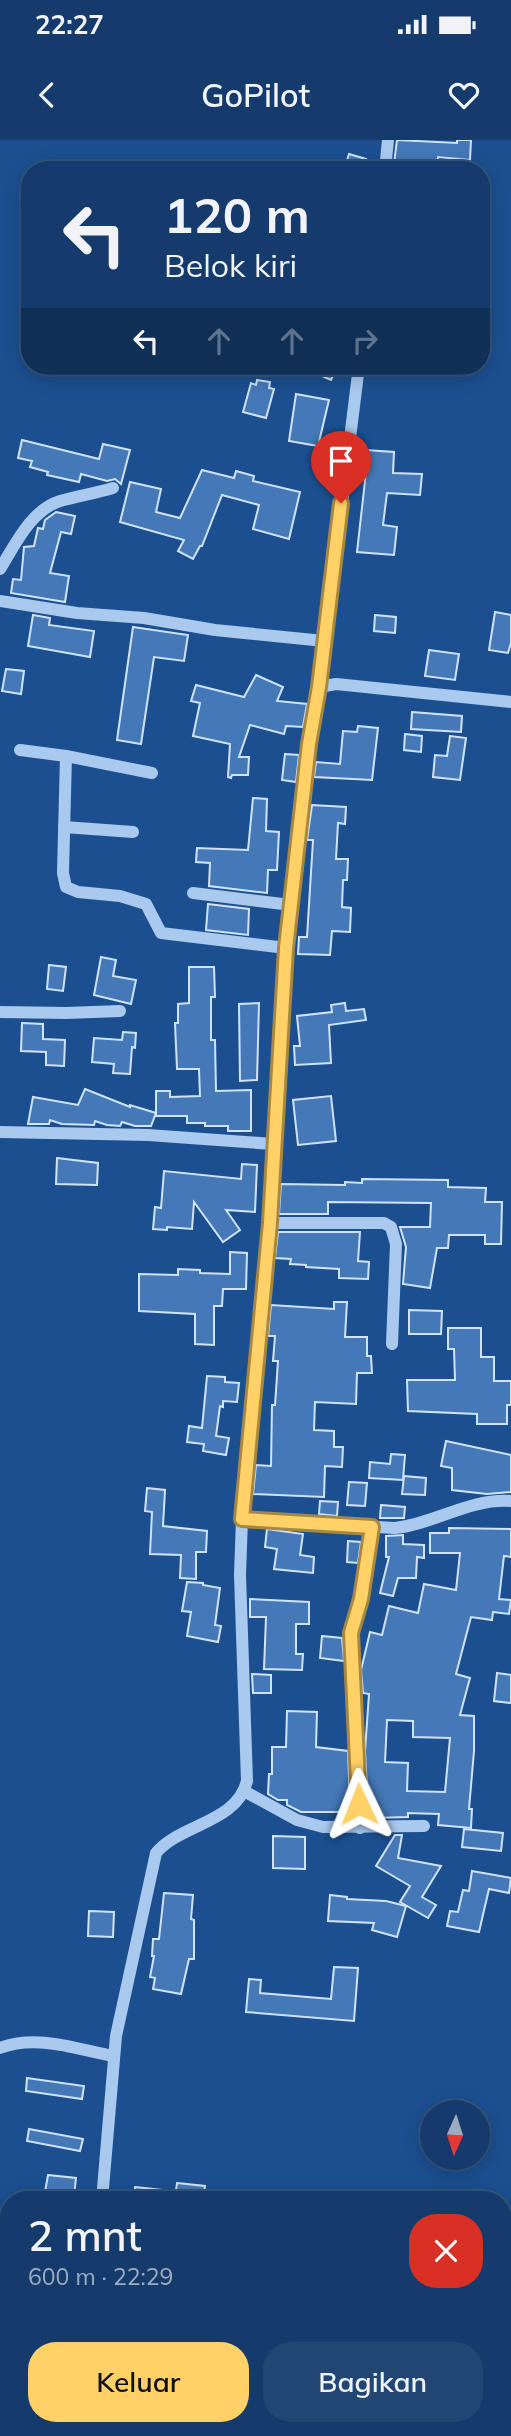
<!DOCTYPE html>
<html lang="id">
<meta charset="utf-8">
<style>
:root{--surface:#143b6b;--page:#214673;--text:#f1f3f6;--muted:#9dadc1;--line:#33557e;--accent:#ffd166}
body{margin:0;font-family:Mulish,sans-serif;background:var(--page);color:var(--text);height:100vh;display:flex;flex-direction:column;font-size:26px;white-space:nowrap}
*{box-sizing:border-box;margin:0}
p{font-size:23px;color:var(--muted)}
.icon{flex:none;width:38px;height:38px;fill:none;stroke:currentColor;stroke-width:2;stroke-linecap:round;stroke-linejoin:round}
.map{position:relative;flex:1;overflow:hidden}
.sheet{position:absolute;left:0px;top:2051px;width:511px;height:245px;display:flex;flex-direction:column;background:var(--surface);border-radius:28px 28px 0 0;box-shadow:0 4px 18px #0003,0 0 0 2px var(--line)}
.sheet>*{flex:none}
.top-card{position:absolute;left:21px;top:21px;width:469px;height:214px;border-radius:28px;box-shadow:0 4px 18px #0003,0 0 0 2px var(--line);background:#143b6b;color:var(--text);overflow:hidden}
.needle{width:46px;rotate:183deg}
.tools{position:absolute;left:420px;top:1960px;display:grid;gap:14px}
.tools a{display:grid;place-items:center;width:70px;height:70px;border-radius:50%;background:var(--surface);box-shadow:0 4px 18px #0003,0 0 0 2px var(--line);font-size:35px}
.pin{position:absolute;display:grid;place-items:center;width:60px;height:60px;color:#fff;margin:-72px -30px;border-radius:50% 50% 50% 0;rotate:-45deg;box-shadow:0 0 7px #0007}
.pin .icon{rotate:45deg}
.me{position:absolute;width:77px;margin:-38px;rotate:358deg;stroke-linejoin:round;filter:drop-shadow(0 0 5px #0008)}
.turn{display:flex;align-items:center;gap:24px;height:147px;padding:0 28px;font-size:32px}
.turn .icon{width:91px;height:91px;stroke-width:2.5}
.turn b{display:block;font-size:49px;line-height:60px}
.lanes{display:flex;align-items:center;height:66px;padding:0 28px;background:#0003;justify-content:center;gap:35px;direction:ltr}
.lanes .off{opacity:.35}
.round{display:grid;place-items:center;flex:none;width:74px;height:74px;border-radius:28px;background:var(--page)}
.summary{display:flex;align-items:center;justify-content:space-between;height:119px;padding:0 28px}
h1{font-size:42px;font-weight:600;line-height:52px}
.primary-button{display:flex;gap:14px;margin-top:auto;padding:14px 28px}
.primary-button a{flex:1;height:80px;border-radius:28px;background:var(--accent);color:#111;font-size:28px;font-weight:600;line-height:80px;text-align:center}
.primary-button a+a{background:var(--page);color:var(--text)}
.status{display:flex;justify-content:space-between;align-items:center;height:49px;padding:0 35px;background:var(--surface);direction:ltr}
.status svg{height:19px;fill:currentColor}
header{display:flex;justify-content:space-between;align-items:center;height:91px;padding:0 28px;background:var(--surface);font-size:32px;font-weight:600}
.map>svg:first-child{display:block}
</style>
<div class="status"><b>22:27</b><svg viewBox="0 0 49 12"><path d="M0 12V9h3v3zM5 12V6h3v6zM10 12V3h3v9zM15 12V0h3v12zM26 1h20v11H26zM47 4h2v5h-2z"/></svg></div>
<header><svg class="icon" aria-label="back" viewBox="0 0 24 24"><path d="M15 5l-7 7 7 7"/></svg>GoPilot<svg class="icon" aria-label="heart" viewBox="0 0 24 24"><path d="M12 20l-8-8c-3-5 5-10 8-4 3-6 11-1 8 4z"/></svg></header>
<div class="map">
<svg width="511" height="2296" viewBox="0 0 511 2296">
<rect width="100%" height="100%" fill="#1b4f8f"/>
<g fill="#4478b7" stroke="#cfe3fa" stroke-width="2" fill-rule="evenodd">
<polygon points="397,0 457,3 457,0 471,0 470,20 438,17 437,27 394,24"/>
<polygon points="349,14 366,19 362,30 344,30"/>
<polygon points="299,226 337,226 331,240"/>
<polygon points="257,240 270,242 269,248 274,249 266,278 243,272 251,243 256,245"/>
<polygon points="296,254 329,260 318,306 289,301"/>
<polygon points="22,300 99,319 103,304 130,310 121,344 115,339 107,341 81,334 79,342 47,335 48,332 30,327 32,321 18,318"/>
<polygon points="366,310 394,312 393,333 422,334 420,355 387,353 383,385 397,387 394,415 357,412 366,332 364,332"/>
<polygon points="202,330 234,338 236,331 254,336 253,341 300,352 289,399 253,389 259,365 222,355 202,406 200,406 193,419 178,411 184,400 120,382 130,342 161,349 156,372 180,378"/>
<polygon points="56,372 75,376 71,394 61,392 50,433 69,436 65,462 11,453 13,439 21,440 24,407 34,406 38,388 43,389 45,380"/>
<polygon points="495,472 511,475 511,503 508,513 489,510"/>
<polygon points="33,475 50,478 49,485 94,491 90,517 28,506"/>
<polygon points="375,475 396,477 395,493 374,491"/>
<polygon points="133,487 188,495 184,521 154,517 141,604 117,600"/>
<polygon points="429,510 459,514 455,540 425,536"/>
<polygon points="6,529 24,531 21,554 2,551"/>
<polygon points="256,535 283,547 277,561 307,564 303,587 286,586 284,594 250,585 239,617 249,617 248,635 232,635 231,638 228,637 230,604 193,596 200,563 191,561 196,545 244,557"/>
<polygon points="412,572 462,576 461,592 411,589"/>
<polygon points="358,586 378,588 372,640 314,637 316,622 340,624 343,591 357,592"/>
<polygon points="405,594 422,596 421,612 404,610"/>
<polygon points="450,596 466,598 460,640 433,637 435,615 447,616"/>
<polygon points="285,614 299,615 296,642 282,640"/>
<polygon points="253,658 267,659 266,691 279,692 277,730 268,730 267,753 209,746 210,723 196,722 197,708 248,710"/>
<polygon points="312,665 346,667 345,684 338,683 336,719 348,719 347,740 343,740 342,767 351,768 350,792 332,791 330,815 298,814 299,797 307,797 313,700 307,700"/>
<polygon points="208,764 249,769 248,795 206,790"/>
<polygon points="101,817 116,820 113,836 136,840 131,864 94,855"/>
<polygon points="49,825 66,827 63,851 47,849"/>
<polygon points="189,827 214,827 215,857 211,857 211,900 215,900 216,951 251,950 251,991 228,991 228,986 205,986 205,983 187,983 187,976 156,976 156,951 170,951 170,957 200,956 199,929 177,929 175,883 178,883 178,864 189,863"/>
<polygon points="259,863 257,940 240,941 239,864"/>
<polygon points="345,863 346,871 364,869 366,880 329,885 331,923 295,925 294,906 300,906 297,876 332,872 331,865"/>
<polygon points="22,883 43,884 43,899 65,900 64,926 46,925 46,912 21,911"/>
<polygon points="123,892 136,893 135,908 132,907 130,934 113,933 114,924 92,922 94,898 122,900"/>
<polygon points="85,949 130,967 130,965 156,973 151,986 135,986 122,982 120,986 107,985 95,981 94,985 62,984 50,980 49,984 28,984 33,957 78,965"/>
<polygon points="331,956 336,1001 298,1005 293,960"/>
<polygon points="57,1018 98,1023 97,1045 56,1044"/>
<polygon points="242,1024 257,1025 255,1072 226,1070 240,1090 223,1102 194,1062 192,1089 167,1087 167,1090 153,1089 155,1067 161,1068 164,1031 241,1039"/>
<polygon points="362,1039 448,1040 448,1047 486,1048 485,1062 502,1062 501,1104 485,1104 485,1095 449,1095 448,1108 437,1108 430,1148 403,1144 406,1107 400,1087 430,1087 431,1063 328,1062 328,1074 279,1074 281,1044 345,1045 345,1042 362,1043"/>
<polygon points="278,1092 360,1092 358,1121 369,1122 368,1139 339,1138 339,1129 306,1127 306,1125 290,1124 291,1119 275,1118"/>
<polygon points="230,1112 247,1113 246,1149 223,1149 222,1166 214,1166 214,1205 195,1204 195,1174 139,1171 139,1134 178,1135 178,1129 200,1130 200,1133 230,1134"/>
<polygon points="334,1162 347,1162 345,1197 367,1197 367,1216 371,1216 372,1233 357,1233 356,1264 315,1262 314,1290 334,1291 334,1307 343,1307 342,1327 325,1326 324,1357 253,1354 256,1325 271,1326 272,1265 275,1265 278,1221 273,1221 275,1196 268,1196 271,1165 334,1169"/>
<polygon points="409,1170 442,1171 441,1194 409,1194"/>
<polygon points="448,1188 481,1188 481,1217 494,1217 494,1241 511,1241 511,1265 507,1265 507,1284 477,1284 477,1274 408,1271 407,1240 455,1240 454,1209 448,1209"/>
<polygon points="207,1236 225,1237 225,1242 239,1243 237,1262 223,1261 223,1267 220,1266 216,1296 229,1298 226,1315 203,1311 204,1304 187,1302 189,1286 202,1288"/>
<polygon points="446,1301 511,1315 511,1352 487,1354 452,1350 452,1328 441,1326"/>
<polygon points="391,1314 405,1315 403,1340 369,1338 370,1322 390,1324"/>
<polygon points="404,1336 426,1338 425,1355 402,1354"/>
<polygon points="349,1342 367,1343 365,1366 347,1365"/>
<polygon points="147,1348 165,1350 163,1386 207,1391 206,1412 196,1412 196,1439 180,1438 181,1415 150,1414 152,1372 145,1371"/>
<polygon points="320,1361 338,1362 337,1376 319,1374"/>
<polygon points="381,1365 405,1367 404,1378 380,1378"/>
<path d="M 449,1388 L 511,1389 L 511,1417 L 504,1416 L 499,1459 L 511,1460 L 509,1474 L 493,1472 L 492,1480 L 471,1477 L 456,1534 L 470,1538 L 460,1575 L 474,1576 L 474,1611 L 469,1669 L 472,1669 L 471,1688 L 438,1685 L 439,1674 L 408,1673 L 408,1677 L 372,1678 L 372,1667 L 368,1667 L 365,1611 L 369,1554 L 363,1553 L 361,1530 L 370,1492 L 382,1495 L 389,1466 L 418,1473 L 424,1444 L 456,1450 L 460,1413 L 430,1413 L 430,1393 L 449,1393 ZM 387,1580 L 413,1581 L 413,1597 L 450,1598 L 445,1652 L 407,1651 L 408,1623 L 385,1622 Z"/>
<polygon points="267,1389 303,1394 300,1415 314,1417 313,1433 274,1429 277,1409 265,1407"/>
<polygon points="403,1395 403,1404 424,1405 424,1418 417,1417 416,1438 398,1438 393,1456 380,1453 389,1417 386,1417 386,1396"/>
<polygon points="348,1401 361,1402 358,1423 347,1422"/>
<polygon points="187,1442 203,1443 203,1445 220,1448 215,1485 221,1486 218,1502 187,1496 191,1472 182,1471"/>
<polygon points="250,1459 309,1462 309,1484 296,1484 296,1514 303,1514 302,1530 264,1529 266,1477 250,1477"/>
<polygon points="322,1496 342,1498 344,1521 320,1518"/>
<polygon points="497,1533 511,1535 511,1563 494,1561"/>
<polygon points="252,1534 271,1535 271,1553 253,1553"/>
<polygon points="287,1571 317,1572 316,1607 348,1611 350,1666 348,1666 347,1672 301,1672 287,1665 287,1660 278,1660 268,1654 269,1634 272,1634 272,1607 286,1607"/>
<polygon points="464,1689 503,1693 501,1711 462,1707"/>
<polygon points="395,1695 402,1695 398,1718 441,1726 422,1757 436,1765 428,1778 400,1762 410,1746 376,1726"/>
<polygon points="273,1696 305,1697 305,1729 273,1728"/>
<polygon points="472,1731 511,1738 509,1753 489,1749 479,1792 447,1786 450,1771 458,1772 463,1750 469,1751"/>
<polygon points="164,1753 193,1755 191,1779 194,1780 194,1819 189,1819 181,1854 153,1849 155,1838 150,1837 154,1816 152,1816 153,1799 159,1799"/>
<polygon points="330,1755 347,1757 347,1759 386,1761 406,1766 397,1797 372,1790 374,1783 328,1781"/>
<polygon points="89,1771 114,1772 113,1797 88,1796"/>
<polygon points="334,1827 358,1828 354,1881 246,1872 249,1839 261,1840 260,1853 331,1859"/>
<polygon points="27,1938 84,1946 82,1959 26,1951"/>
<polygon points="29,1989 83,1999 80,2011 27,2001"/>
<polygon points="48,2035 76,2038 74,2056 45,2052"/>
<polygon points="177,2043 205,2046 203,2060 175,2057"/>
<polygon points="135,2047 171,2051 170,2060 134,2060"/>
</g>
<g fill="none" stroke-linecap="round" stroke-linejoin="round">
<g stroke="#a9c9ee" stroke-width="12">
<polyline points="385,30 388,0"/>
<path d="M 0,429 C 15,405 31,370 60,361 C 78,356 96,353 113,348"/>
<polyline points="0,461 77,473 144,478 215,490 324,501"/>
<polyline points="319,547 336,544 511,562"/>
<polyline points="20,610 66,616 152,633"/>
<polyline points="66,616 63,733 66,747 78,752 120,756 146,764 161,793 286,808"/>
<polyline points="64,687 133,692"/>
<polyline points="193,753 291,765"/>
<polyline points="0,872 66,873 120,871"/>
<polyline points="0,992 148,995 273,1004"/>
<polyline points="270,1083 384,1083 391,1087 396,1104 392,1204"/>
<path d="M 242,1379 L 395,1388 C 434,1384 470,1358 511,1361"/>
<polyline points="244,1651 297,1680 323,1687 424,1686"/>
<polyline points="360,1688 351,1493 361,1459 372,1387"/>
<path d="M 0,1908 C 37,1894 76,1909 113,1916"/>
<path d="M 102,2060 L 116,1896 L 156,1713 C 180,1684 237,1683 247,1641 L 240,1435 L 242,1379 L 270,1083 L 286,808 L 309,604 L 319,547 L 359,226"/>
<polyline points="502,2210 511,2210"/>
<polyline points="485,2289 511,2290"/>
<polyline points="64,2296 66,2287"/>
</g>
</g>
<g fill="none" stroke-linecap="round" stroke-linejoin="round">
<g stroke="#a68842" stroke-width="18">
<polyline id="route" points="341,363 319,547 309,604 286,808 270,1083 242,1379 372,1387 361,1459 351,1493 359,1664"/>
</g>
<use href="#route" stroke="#ffd166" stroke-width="12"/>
</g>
</svg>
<div class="tools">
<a><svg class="needle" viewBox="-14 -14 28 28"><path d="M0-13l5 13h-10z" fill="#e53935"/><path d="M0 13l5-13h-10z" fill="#9dadc1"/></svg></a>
</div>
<div class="pin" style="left:341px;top:363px;background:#d93025"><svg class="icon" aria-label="arrive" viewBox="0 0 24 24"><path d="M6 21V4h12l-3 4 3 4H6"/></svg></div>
<svg class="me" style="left:359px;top:1664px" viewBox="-20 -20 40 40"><path d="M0-17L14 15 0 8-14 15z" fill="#ffd166" stroke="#fff" stroke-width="4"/></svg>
<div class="top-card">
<div class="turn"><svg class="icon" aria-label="left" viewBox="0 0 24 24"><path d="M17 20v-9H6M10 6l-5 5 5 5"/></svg><div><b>120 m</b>Belok kiri</div></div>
<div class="lanes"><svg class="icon" aria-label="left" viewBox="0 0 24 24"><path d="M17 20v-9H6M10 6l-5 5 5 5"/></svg><svg class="icon off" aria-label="ahead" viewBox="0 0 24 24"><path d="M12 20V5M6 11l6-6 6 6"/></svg><svg class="icon off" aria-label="ahead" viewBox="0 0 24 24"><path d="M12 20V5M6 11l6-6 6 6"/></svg><svg class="icon off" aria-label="right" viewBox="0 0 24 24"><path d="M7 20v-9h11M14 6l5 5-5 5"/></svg></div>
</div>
<section class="sheet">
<div class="summary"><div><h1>2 mnt</h1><p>600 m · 22:29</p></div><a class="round" style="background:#d93025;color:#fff"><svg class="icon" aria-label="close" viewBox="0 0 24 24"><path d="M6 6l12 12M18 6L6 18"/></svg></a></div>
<div class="primary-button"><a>Keluar</a><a>Bagikan</a></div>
</section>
</div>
